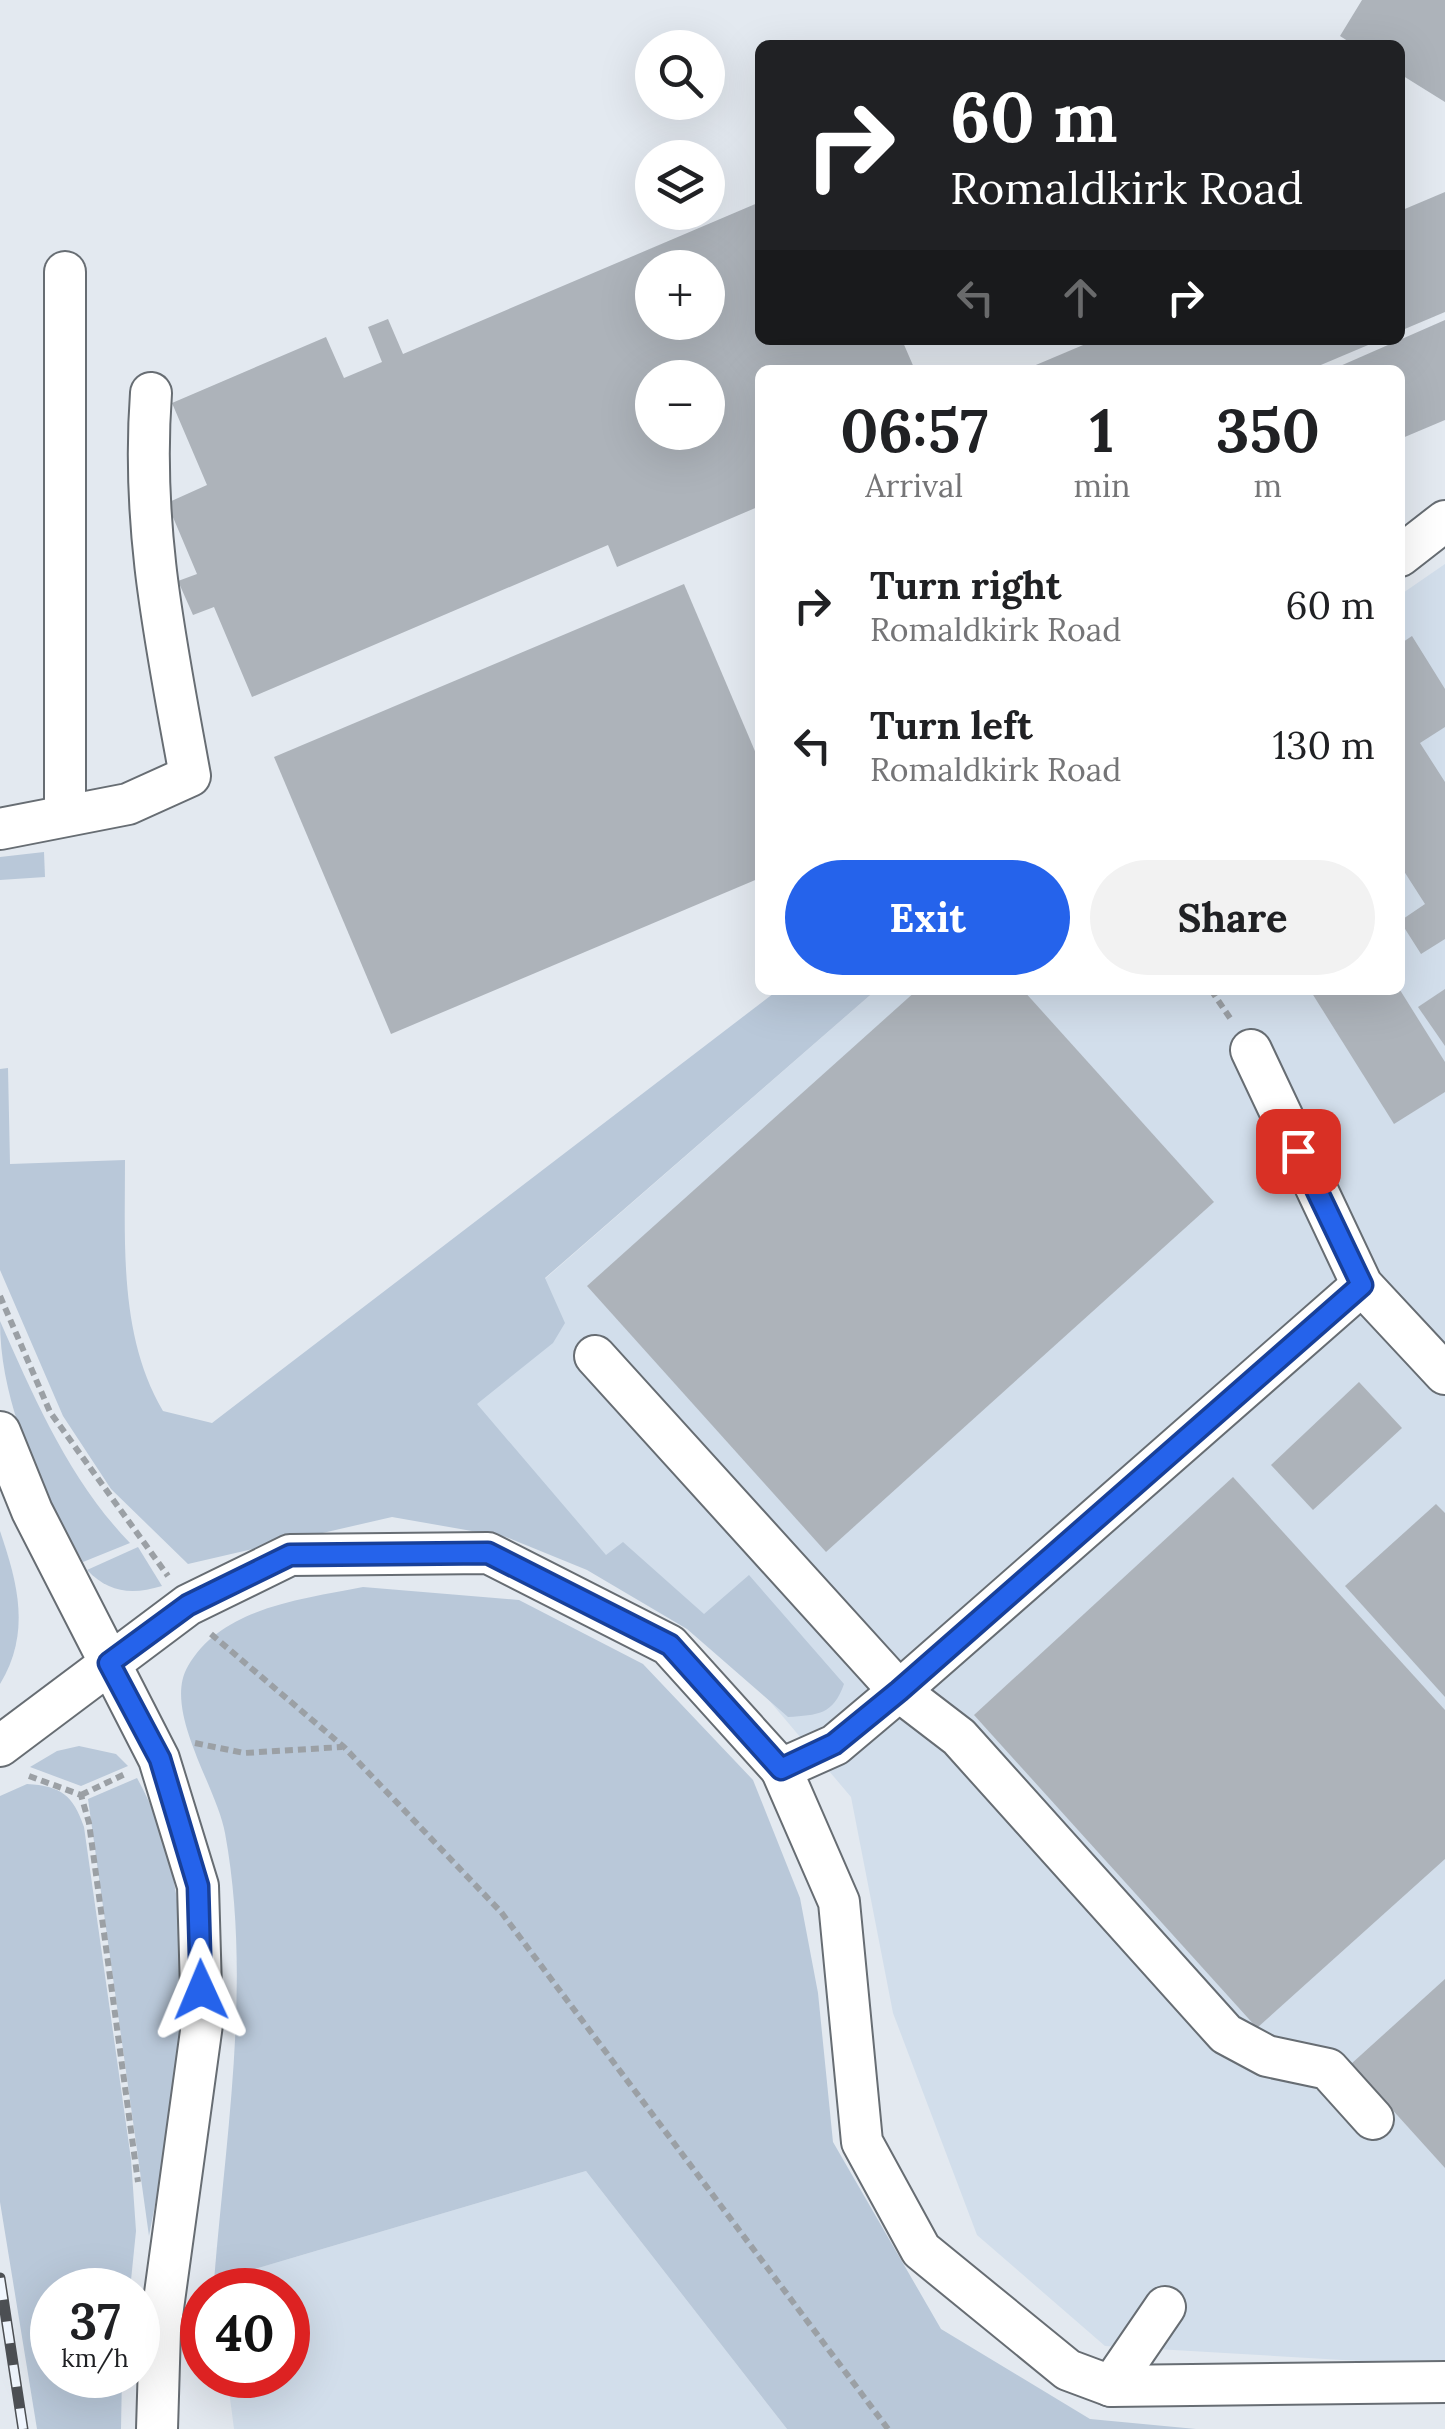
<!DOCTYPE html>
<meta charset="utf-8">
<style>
:root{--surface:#fff;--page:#f2f2f2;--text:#202124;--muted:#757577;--accent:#2563eb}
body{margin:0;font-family:Lora,serif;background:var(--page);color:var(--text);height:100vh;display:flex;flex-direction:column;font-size:38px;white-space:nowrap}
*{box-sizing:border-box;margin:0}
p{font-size:32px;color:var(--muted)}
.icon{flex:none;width:55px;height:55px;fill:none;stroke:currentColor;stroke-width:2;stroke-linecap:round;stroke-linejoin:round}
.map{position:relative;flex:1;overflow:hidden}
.details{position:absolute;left:755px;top:365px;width:650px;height:630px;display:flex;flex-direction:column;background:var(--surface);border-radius:15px;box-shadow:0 10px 40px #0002}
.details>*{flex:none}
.hud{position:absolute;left:755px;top:40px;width:650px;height:305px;border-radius:15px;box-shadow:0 10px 40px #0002;background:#202124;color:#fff;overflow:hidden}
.buttons{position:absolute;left:635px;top:30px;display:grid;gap:20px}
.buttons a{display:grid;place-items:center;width:90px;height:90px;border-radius:50%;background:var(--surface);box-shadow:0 10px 40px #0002;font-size:50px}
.speed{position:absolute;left:30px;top:2268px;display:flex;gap:20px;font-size:50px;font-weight:700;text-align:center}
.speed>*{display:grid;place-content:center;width:130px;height:130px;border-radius:50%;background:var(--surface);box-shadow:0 10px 40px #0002;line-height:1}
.speed small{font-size:25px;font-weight:400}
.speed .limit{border:15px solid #d22;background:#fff;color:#111}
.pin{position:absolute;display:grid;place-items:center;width:85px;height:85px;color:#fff;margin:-42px;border-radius:20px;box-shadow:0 5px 15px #0006}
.me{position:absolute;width:110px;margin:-55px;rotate:359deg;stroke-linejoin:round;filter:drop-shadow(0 0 8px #0008)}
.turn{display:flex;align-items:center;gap:35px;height:210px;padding:0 30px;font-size:45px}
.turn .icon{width:130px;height:130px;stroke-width:2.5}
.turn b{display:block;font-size:70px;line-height:85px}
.lanes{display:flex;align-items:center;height:95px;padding:0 30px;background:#0003;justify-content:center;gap:50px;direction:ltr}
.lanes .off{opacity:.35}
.eta{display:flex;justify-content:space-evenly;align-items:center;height:170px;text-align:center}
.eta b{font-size:60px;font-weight:700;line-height:70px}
.cta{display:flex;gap:20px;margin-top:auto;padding:20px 30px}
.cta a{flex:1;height:115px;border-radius:60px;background:var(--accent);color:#fff;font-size:40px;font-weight:700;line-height:115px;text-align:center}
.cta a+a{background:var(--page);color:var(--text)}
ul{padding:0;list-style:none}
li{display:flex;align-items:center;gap:30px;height:140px;padding:0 30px}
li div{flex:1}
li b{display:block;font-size:38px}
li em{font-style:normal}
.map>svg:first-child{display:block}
</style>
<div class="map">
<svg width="1445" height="2429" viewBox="0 0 1445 2429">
<rect width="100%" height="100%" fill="#e3e9f0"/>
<g fill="#d2deeb">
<polygon points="1445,564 1445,2366 1105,2346 977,2235 893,2013 851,1797 707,1627 464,1471 397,1408 876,990 1400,990 1400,595"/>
<polygon points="586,2171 787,2429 234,2429 227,2375 288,2375 288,2290 215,2290 214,2281"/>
</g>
<g fill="#b9c8d9">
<polygon points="44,852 45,877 0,880 0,857"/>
<path d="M 778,990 L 876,990 L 545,1278 L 565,1323 L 553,1343 L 477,1404 L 606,1555 L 623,1542 L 704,1614 L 749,1575 L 844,1684 C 833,1715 818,1715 788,1717 L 687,1629 L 587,1570 L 506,1537 L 392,1517 L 188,1564 L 111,1489 L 63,1416 L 0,1270 L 0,1069 L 8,1068 L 10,1164 L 125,1160 C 125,1245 119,1336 163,1411 L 212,1423 Z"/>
<path d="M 0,1321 C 34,1398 70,1481 130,1543 L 83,1562 C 42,1489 0,1406 0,1321 Z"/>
<path d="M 0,1531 C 18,1584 31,1633 0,1684 Z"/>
<path d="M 138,1547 L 162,1586 C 132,1595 109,1593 87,1570 Z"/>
<path d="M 363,1587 L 519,1600 L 643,1664 L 753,1780 L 800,1898 L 818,1993 L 833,2142 L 941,2329 L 1090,2419 L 1196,2429 L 787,2429 L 586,2171 L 214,2281 C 226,2133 252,1980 225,1833 C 217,1787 162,1710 188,1666 C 222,1607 303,1599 363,1587 Z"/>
<polygon points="79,1746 116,1754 128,1766 81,1786 30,1767 57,1751"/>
<path d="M 137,1778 C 213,1914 177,2091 149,2236 L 88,1799 Z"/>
<path d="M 27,1784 C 61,1786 73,1795 84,1827 L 131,2159 L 136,2231 L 130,2290 L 52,2290 L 52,2375 L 122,2375 L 121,2429 L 37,2429 L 0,2202 L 0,1796 Z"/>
</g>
<g fill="#adb3ba" fill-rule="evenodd">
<polygon points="1362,0 1445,0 1445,102 1400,74 1400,45 1354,45 1340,36"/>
<polygon points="1445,192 1445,312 1400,331 1400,211"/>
<path d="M 760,202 L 760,340 L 902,340 L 915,370 L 760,370 L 760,506 L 617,567 L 608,545 L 252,697 L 214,607 L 193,615 L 178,581 L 197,574 L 167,503 L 207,485 L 172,403 L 326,337 L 344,378 L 382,362 L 368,327 L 388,319 L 403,354 ZM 652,268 L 708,268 L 708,322 L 652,322 ZM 652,378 L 708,378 L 708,432 L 652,432 Z"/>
<polygon points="1445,320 1445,420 1400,439 1400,370 1331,370"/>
<polygon points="1095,340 1380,340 1309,370 1024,370"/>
<polygon points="684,584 760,763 760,878 391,1034 274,757"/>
<polygon points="1412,636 1445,689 1445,727 1420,743 1445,782 1445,939 1421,954 1400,921 1425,904 1400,865 1400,644"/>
<polygon points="1445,989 1445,1046 1418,1007"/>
<polygon points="917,990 1023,990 1214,1202 826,1552 587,1286"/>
<polygon points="1310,990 1400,990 1445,1062 1445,1092 1394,1124"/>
<polygon points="1359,1382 1402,1428 1313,1510 1271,1465"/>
<polygon points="1233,1477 1445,1710 1445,1859 1257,2028 974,1715"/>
<polygon points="1436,1504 1445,1513 1445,1697 1345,1586"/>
<polygon points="1445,1979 1445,2168 1351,2064"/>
</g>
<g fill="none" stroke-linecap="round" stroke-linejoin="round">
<g stroke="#676d73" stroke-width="44">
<g id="minor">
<polyline points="1400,556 1445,521"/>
<polyline points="65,814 65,272"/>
<path d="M 0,829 L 128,804 L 190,776 C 166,643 141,529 151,393"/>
<polyline points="1251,1050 1362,1285 1445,1374"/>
<polyline points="595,1356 899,1691 959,1737 1226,2034 1267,2056 1328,2069 1373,2119"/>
<polyline points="0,1432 32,1511 159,1759 198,1886 202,2024 160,2330 157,2429"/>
<polyline points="0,1746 188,1605 290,1555 488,1553 669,1645 781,1769 835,1745 899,1691 1362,1285"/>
<polyline points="781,1769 839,1902 862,2142 921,2250 1068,2370 1111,2386 1445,2382"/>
<polyline points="1111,2386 1165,2307"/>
</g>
</g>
<g stroke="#9ba0a5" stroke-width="6" stroke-dasharray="8 5" stroke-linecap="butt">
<polyline points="1211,990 1230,1018"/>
<polyline points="0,1296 50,1412 168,1576"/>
<polyline points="211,1634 344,1747 501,1912 888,2429"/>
<polyline points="195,1743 244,1753 342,1747"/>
<polyline points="29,1776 81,1795 89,1823 138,2182"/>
<polyline points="81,1795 125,1774"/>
</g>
<use href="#minor" stroke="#fff" stroke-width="40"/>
<g stroke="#4d5054" stroke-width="11">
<polyline id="rail" points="0,2278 23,2429"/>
</g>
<use href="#rail" stroke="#f0f6fe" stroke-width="8" stroke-dasharray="22" stroke-linecap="butt"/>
</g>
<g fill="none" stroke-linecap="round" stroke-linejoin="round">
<g stroke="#184099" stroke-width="25">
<polyline id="route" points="201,1990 198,1886 160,1759 109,1663 188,1605 290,1555 488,1553 670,1645 781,1769 834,1744 899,1691 1362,1285 1298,1151"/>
</g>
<use href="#route" stroke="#2563eb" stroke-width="18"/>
</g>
</svg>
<div class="buttons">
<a><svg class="icon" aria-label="search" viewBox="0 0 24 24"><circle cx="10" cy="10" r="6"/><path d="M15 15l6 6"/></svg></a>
<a><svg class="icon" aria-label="layers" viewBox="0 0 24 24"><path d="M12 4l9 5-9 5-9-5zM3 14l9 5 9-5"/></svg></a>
<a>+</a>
<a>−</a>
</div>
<div class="speed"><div>37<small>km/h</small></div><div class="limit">40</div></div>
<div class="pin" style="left:1298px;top:1151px;background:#d93025"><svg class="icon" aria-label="arrive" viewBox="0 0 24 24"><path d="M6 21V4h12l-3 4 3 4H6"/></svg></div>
<svg class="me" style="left:201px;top:1990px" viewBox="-20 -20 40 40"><path d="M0-17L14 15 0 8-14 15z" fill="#2563eb" stroke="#fff" stroke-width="4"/></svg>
<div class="hud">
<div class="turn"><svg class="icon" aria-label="right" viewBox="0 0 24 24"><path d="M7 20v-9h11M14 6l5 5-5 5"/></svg><div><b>60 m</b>Romaldkirk Road</div></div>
<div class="lanes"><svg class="icon off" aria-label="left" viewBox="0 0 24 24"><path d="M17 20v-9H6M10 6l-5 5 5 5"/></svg><svg class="icon off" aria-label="ahead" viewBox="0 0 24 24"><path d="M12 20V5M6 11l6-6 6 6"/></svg><svg class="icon" aria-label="right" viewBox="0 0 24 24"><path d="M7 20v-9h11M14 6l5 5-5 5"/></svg></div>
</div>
<section class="details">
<div class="eta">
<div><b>06:57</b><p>Arrival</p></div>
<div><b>1</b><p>min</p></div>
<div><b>350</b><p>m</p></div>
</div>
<ul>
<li><svg class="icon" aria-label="right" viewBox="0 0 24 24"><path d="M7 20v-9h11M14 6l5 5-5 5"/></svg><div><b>Turn right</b><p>Romaldkirk Road</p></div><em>60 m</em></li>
<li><svg class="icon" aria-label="left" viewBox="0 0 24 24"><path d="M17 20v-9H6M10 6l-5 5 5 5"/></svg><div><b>Turn left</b><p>Romaldkirk Road</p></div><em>130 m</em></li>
</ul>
<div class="cta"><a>Exit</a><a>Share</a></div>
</section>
</div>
